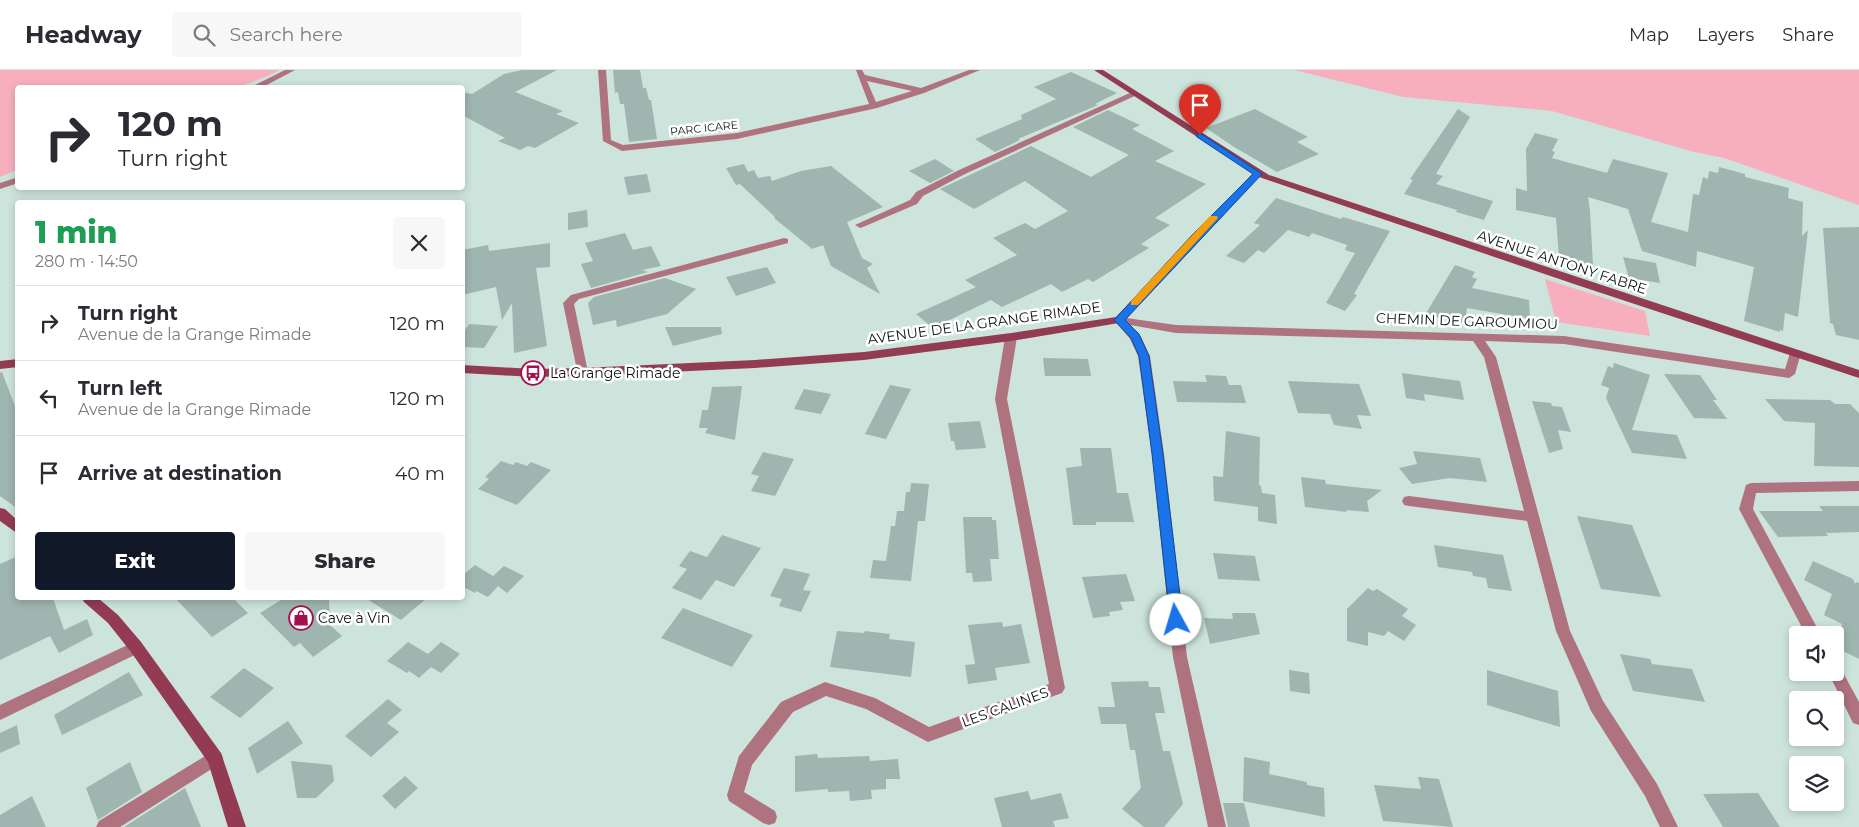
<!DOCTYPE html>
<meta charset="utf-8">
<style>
:root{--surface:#fff;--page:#f7f7f7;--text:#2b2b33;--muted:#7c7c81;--line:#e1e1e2;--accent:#111827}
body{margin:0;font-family:Montserrat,sans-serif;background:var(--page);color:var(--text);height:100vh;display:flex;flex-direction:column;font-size:19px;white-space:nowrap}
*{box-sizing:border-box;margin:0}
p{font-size:16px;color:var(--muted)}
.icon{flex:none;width:28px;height:28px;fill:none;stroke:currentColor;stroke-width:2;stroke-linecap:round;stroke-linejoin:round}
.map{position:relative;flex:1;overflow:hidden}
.sheet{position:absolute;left:15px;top:130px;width:450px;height:400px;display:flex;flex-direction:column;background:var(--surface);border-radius:5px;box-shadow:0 2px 8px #0003}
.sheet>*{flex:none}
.top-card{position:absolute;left:15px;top:15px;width:450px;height:105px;border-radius:5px;box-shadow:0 2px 8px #0003;background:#fff;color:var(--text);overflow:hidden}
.controls{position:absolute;left:1789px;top:556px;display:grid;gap:10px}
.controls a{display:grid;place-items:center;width:55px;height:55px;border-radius:5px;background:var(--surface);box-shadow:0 2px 8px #0003;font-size:25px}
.pin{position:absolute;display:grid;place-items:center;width:42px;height:42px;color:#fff;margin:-51px -21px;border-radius:50% 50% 50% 0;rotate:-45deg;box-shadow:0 0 5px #0007}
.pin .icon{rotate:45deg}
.me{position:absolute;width:55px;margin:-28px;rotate:354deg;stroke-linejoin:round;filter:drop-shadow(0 0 4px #0008)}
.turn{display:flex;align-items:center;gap:18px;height:105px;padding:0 20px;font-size:22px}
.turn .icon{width:65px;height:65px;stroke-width:2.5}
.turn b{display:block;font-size:35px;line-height:42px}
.round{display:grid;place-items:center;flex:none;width:52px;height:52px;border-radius:5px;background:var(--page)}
.summary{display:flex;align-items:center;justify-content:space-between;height:85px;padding:0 20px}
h1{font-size:30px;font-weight:800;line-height:38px;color:#1e9e55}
.cta{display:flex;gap:10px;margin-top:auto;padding:10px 20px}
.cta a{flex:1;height:58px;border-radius:5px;background:var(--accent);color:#fff;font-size:20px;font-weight:800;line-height:58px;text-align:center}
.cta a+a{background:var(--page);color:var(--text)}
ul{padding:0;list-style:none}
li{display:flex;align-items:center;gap:15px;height:75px;padding:0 20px;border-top:1px solid var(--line)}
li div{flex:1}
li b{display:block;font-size:19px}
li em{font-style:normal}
header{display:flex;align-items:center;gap:30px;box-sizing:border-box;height:70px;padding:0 25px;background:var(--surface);border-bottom:1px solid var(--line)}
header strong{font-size:24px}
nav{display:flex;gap:28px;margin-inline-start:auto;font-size:18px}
.search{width:350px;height:45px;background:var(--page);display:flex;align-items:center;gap:12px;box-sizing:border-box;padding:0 18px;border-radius:5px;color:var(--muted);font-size:19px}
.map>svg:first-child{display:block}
</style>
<header>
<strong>Headway</strong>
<div class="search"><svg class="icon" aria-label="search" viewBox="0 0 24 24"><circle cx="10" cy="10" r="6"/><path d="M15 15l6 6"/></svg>Search here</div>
<nav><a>Map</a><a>Layers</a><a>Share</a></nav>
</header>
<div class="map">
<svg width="1859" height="757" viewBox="0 0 1859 757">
<rect width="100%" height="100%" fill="#cde4dd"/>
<g fill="#f7afbe">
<polygon points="0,0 279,0 268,6 238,17 18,18 17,100 0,107"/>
<polygon points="1294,0 1859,0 1859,135 1724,88 1694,82 1552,41 1403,27"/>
<polygon points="1545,209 1645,241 1650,266 1556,252"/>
</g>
<g fill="#9fb5af">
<polygon points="522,0 557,0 515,22 563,41 556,44 579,53 535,78 528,76 520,80 498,71 505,68 462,45 462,22 472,24 504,4"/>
<polygon points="613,0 640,0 643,18 646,18 649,30 651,30 657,69 629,72 624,34 620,34 618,22 615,23"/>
<polygon points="1071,2 1117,23 1095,34 1098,35 1018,69 1020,70 995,82 975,69 1022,49 1021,45 1056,29 1034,17"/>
<polygon points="1255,39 1308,67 1297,72 1319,84 1277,102 1234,77 1206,58"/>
<polygon points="1458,39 1470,47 1436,104 1443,106 1436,114 1493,131 1484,150 1456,142 1457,140 1404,124 1413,110 1410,109"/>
<polygon points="1108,40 1140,55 1132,59 1174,81 1155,91 1206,114 1155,148 1170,155 1141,174 1149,178 1093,212 1088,209 1062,222 1051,214 1002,237 991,230 933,258 916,244 976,217 965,210 1017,185 993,168 1025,153 1035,159 1068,141 1025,111 974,139 940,119 1031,76 1091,107 1129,85 1073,57"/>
<polygon points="1535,63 1558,69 1552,81 1555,82 1552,88 1607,103 1613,89 1668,103 1651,152 1688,162 1693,124 1699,125 1703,107 1708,109 1709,101 1718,103 1719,97 1745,104 1745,107 1789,118 1788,128 1803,132 1802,166 1808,160 1798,247 1785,243 1783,261 1780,260 1780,262 1744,251 1754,197 1697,181 1696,197 1642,181 1628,139 1588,127 1590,141 1593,195 1559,188 1556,148 1516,140 1516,118 1527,121 1526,79"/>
<polygon points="935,89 954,101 930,113 909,101"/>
<polygon points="744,94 748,102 754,100 758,108 770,106 772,111 801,101 831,96 883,137 847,152 862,188 873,194 867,198 880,224 831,196 823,175 812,179 774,148 775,147 740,114 736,115 726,98"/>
<polygon points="647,104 651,122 628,125 624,107"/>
<polygon points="1276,128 1341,149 1343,147 1390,161 1354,224 1357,225 1345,241 1326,233 1355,183 1345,180 1347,175 1312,163 1309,167 1288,160 1264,183 1258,180 1244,193 1226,186 1260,155 1254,153"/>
<polygon points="587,140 588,157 568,160 568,143"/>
<polygon points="1859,157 1859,270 1836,265 1833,254 1830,253 1823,158"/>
<polygon points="625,163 633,180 651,176 661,196 642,200 648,202 591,218 581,194 593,191 585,173"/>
<polygon points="550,173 550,197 536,198 547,276 514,283 512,233 502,250 496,217 462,225 462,180 488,175 489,181"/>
<polygon points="1623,187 1656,193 1660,213 1629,208"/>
<polygon points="1455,195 1475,202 1472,207 1477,209 1472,218 1529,230 1530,249 1467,238 1465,253 1425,245"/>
<polygon points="767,197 776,213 736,226 726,207"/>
<polygon points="665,208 696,219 667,244 617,257 616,250 593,255 588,233 594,227"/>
<polygon points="469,254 498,256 484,278 462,277 462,265"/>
<polygon points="665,257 721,257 722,264 673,276"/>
<polygon points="1043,288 1088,289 1091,306 1045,306"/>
<polygon points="1614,293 1650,305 1632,360 1677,365 1687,389 1632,383 1606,328 1609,318 1601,315 1608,296 1613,298"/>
<polygon points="2,302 18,344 18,439 0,426 0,303"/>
<polygon points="1402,303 1460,311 1464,330 1424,324 1425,331 1406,328"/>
<polygon points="1664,304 1700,305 1717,330 1713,330 1727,349 1694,348"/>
<polygon points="1205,305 1226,306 1229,315 1241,315 1246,333 1177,332 1173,311 1207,312"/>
<polygon points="1288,311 1359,314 1371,346 1357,345 1362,359 1334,355 1330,344 1298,343"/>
<polygon points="890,315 911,319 886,369 865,364"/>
<polygon points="742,316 735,370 705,363 708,358 699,358 702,340 708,340 712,317"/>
<polygon points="804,319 831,324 821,344 794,339"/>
<polygon points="1765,329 1830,330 1835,334 1850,334 1859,343 1859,397 1814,396 1815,353 1784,351"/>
<polygon points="1532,331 1551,333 1552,336 1562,337 1571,362 1558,360 1563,379 1549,383"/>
<polygon points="980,351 986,378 956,380 954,371 951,371 948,353"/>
<polygon points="1226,361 1260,367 1259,415 1261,416 1262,423 1275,425 1277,454 1258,451 1258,437 1214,431 1213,406 1223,407"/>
<polygon points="1080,378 1111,378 1117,423 1128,423 1134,452 1096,452 1096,455 1073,455 1066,398 1082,396"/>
<polygon points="1413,381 1480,388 1487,412 1450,408 1412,414 1399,398 1417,394"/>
<polygon points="763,382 794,389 775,426 751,421 759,406 751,404"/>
<polygon points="501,391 513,395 516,392 527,396 531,392 551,400 517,435 478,419 489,409 485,407"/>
<polygon points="1301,407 1325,410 1326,414 1382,420 1367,431 1369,442 1346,440 1347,442 1305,437"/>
<polygon points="911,413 929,414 925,451 918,451 911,511 870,508 873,490 886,491 891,456 895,456 897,441 904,441 906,422 910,422"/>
<polygon points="1819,436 1859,436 1859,462 1826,463 1828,466 1778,467 1759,441 1823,441"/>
<polygon points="1577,446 1632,455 1661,527 1601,519"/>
<polygon points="963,447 992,447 992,450 996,450 999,489 990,489 992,511 973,512 972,503 966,503"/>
<polygon points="722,465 761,478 734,517 716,510 701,530 672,518 687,499 679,496 690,481 707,487"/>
<polygon points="1434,475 1503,485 1512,521 1488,518 1486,508 1473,506 1472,502 1438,497"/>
<polygon points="1213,483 1255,486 1260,511 1218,509"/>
<polygon points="18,486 18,528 53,528 64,560 87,549 93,565 59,583 50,566 0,590 0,494"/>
<polygon points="1813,491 1853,509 1855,514 1856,512 1859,513 1859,589 1835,577 1842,554 1824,545 1832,524 1804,510"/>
<polygon points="475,495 493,506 504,496 524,506 507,523 498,516 488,527 476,521 475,523 462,516 462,506"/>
<polygon points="784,498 810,504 803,520 811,521 801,542 779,536 782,529 770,526"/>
<polygon points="1126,504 1135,531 1120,532 1123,540 1109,542 1110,546 1093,548 1082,507"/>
<polygon points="1368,518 1373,521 1377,519 1408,539 1402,546 1416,555 1404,571 1388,561 1384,566 1368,562 1368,576 1347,571 1347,539"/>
<polygon points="175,528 233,528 248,543 212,567"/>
<polygon points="284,528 329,528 330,555 342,566 313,587 300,573 294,577 260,543"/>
<polygon points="365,528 427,528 401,550"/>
<polygon points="683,538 753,565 732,597 661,568"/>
<polygon points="1232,543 1255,543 1260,564 1210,574 1204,548 1233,549"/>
<polygon points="1002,552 1003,557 1021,554 1030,593 995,598 997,610 968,614 965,595 975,594 968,555"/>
<polygon points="837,561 864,563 865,561 890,564 889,569 915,572 911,607 830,597"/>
<polygon points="408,572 428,584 441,572 460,584 441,603 431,597 419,608 409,601 407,603 387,591"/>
<polygon points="1620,584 1650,589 1652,594 1692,599 1705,632 1633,621"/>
<polygon points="244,598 274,618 240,648 210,627"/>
<polygon points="1289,600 1309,603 1310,624 1290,621"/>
<polygon points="1487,600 1558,621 1560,657 1487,635"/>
<polygon points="129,602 143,625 62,665 54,645"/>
<polygon points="1148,611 1149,617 1160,617 1165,643 1155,643 1163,681 1170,681 1183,734 1164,757 1144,757 1122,739 1141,718 1135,680 1130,680 1126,654 1101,654 1098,637 1115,637 1111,612"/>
<polygon points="388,629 402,640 387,653 399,662 371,687 345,666"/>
<polygon points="288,651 303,673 257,704 248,678"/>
<polygon points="17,655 20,674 0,683 0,663"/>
<polygon points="817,684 818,688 869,686 870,691 898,689 900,709 886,709 886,719 871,720 872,729 850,731 849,721 828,722 828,719 795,722 795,686"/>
<polygon points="1244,687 1270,692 1269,704 1307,712 1307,715 1324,718 1325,747 1243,731"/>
<polygon points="291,691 332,695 334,711 316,728 297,728"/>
<polygon points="130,692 142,722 98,750 86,718"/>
<polygon points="405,706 418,718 395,739 382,726"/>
<polygon points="1418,707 1439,709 1453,757 1383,751 1374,715 1421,719"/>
<polygon points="185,718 201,757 124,757"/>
<polygon points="1028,721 1031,730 1061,723 1069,748 1053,751 1055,757 1002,757 994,728"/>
<polygon points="1758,723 1780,757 1723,757 1703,724"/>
<polygon points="32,726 46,757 0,757 0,745"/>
<polygon points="1223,733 1244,733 1250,757 1228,757"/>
</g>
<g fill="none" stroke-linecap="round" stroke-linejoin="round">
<g fill="#af727f" fill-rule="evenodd">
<polygon points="285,0 295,0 261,18 249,18"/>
<path d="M 598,0 L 606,0 L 611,70 L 623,75 L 737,63 L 869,34 L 856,0 L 862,0 L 865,5 L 921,18 L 969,0 L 980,0 L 924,23 L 877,38 L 737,69 L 622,81 L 603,71 ZM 867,11 L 912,21 L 876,32 Z"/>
<polygon points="1132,22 1139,24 965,104 923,126 917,134 863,157 860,158 855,155 910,130 916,122 959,100"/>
<polygon points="18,107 18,113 0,119 0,113"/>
<polygon points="784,168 788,169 788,173 579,229 574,234 588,302 586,305 578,305 563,233 571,225"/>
<polygon points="1119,247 1176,255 1564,266 1785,299 1791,280 1799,280 1801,283 1795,304 1789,308 1564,274 1485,271 1496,287 1570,561 1603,631 1657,714 1678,757 1660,757 1645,726 1591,641 1556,561 1527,451 1409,436 1404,435 1402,431 1404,427 1409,426 1524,441 1484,287 1473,271 1176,263 1130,255 1141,267 1150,286 1164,384 1187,587 1226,757 1208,757 1173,587 1152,384 1138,286 1130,269 1114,250"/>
<polygon points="1011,263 1017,267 1007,329 1065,618 1062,623 928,672 866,639 826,626 793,642 752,695 744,722 775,741 777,747 775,753 769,755 763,753 729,731 727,725 739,686 781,632 825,612 875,628 929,657 1049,614 995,329 1005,267"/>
<polygon points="1859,411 1859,421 1756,423 1753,439 1821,565 1806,565 1739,439 1746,415 1751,413"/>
<polygon points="136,571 141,572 143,577 141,582 0,650 0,635"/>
<polygon points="1835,595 1840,597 1859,632 1859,655 1853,653 1828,602 1835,602"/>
<polygon points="215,680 221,683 223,688 221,693 120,757 96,757 99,751"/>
</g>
<g fill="#923b53" fill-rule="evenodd">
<polygon points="1094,0 1103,0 1269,105 1859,300 1859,308 1577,215 1259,107 1123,252 1119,253 1011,271 864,290 755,298 582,306 533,307 462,303 462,295 533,299 582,298 755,290 864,282 1011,263 1116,247 1253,103"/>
<polygon points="18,289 18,297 0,299 0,291"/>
<polygon points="0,438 5,439 18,451 18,464 0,451"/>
<polygon points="82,528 98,528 118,545 141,572 221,683 246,757 228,757 208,692 131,582 108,553 84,532"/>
</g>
</g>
<polygon fill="#1a73e8" stroke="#114b97" points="1200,63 1262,104 1125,250 1139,264 1149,286 1163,384 1183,550 1181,554 1176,556 1172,554 1170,550 1152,384 1139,286 1131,268 1114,250 1194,163 1253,104 1197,67 1196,65"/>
<polygon fill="#f59e0b" points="1210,146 1217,146 1218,148 1138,235 1131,235 1131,231"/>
<defs>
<g id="bus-ring" transform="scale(1.25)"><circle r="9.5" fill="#fff" stroke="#a40f4c" stroke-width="1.5"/><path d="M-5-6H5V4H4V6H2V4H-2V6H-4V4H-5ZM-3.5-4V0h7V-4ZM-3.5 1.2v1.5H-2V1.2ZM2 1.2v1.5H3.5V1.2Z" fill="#a40f4c"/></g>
<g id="shop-ring" transform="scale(1.25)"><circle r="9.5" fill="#fff" stroke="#a40f4c" stroke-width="1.5"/><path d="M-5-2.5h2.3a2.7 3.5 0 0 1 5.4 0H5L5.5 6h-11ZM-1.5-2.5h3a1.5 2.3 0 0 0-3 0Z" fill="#a40f4c"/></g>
</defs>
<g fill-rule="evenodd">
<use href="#bus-ring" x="533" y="303"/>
<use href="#shop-ring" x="301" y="548"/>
</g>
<g text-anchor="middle" stroke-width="5" stroke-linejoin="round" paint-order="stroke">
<g font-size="11" fill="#0b1311" stroke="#fff">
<text transform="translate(704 58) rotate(-6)" y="4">PARC ICARE</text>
</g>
<g font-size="14" fill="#0b1311" stroke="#fff">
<text transform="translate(1562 192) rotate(18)" y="5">AVENUE ANTONY FABRE</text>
<text transform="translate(1467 251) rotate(2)" y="5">CHEMIN DE GAROUMIOU</text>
<text transform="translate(984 253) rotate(-8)" y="5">AVENUE DE LA GRANGE RIMADE</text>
<text transform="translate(1005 637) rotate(-20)" y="5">LES CALINES</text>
</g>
<g font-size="14" fill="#0b1311" stroke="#fff" text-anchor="start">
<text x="550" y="308">La Grange Rimade</text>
<text x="318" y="553">Cave à Vin</text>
</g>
</g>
</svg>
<div class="controls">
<a><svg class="icon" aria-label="sound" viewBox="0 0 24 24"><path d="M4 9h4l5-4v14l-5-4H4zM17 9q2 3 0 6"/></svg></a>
<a><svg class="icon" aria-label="search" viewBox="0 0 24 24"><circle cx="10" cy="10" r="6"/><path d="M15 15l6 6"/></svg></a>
<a><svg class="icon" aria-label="layers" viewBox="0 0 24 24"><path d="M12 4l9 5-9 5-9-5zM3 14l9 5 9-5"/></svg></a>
</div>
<div class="pin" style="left:1200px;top:65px;background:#d93025"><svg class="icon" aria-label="arrive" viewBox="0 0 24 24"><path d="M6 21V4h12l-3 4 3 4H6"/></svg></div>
<svg class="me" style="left:1176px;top:550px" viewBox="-20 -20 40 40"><circle r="19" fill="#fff"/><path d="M0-13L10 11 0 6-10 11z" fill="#1a73e8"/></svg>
<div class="top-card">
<div class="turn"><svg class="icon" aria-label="right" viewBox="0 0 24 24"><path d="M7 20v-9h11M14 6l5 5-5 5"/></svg><div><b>120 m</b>Turn right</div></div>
</div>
<section class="sheet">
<div class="summary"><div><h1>1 min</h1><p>280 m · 14:50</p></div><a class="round"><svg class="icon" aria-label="close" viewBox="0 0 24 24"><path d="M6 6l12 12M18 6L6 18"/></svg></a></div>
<ul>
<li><svg class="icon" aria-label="right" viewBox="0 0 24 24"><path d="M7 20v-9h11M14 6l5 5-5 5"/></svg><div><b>Turn right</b><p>Avenue de la Grange Rimade</p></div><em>120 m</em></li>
<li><svg class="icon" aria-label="left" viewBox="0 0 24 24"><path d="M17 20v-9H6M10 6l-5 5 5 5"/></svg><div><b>Turn left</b><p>Avenue de la Grange Rimade</p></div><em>120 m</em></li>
<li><svg class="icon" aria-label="arrive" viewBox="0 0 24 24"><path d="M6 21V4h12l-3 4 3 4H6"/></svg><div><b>Arrive at destination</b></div><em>40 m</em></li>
</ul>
<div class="cta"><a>Exit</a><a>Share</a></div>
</section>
</div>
